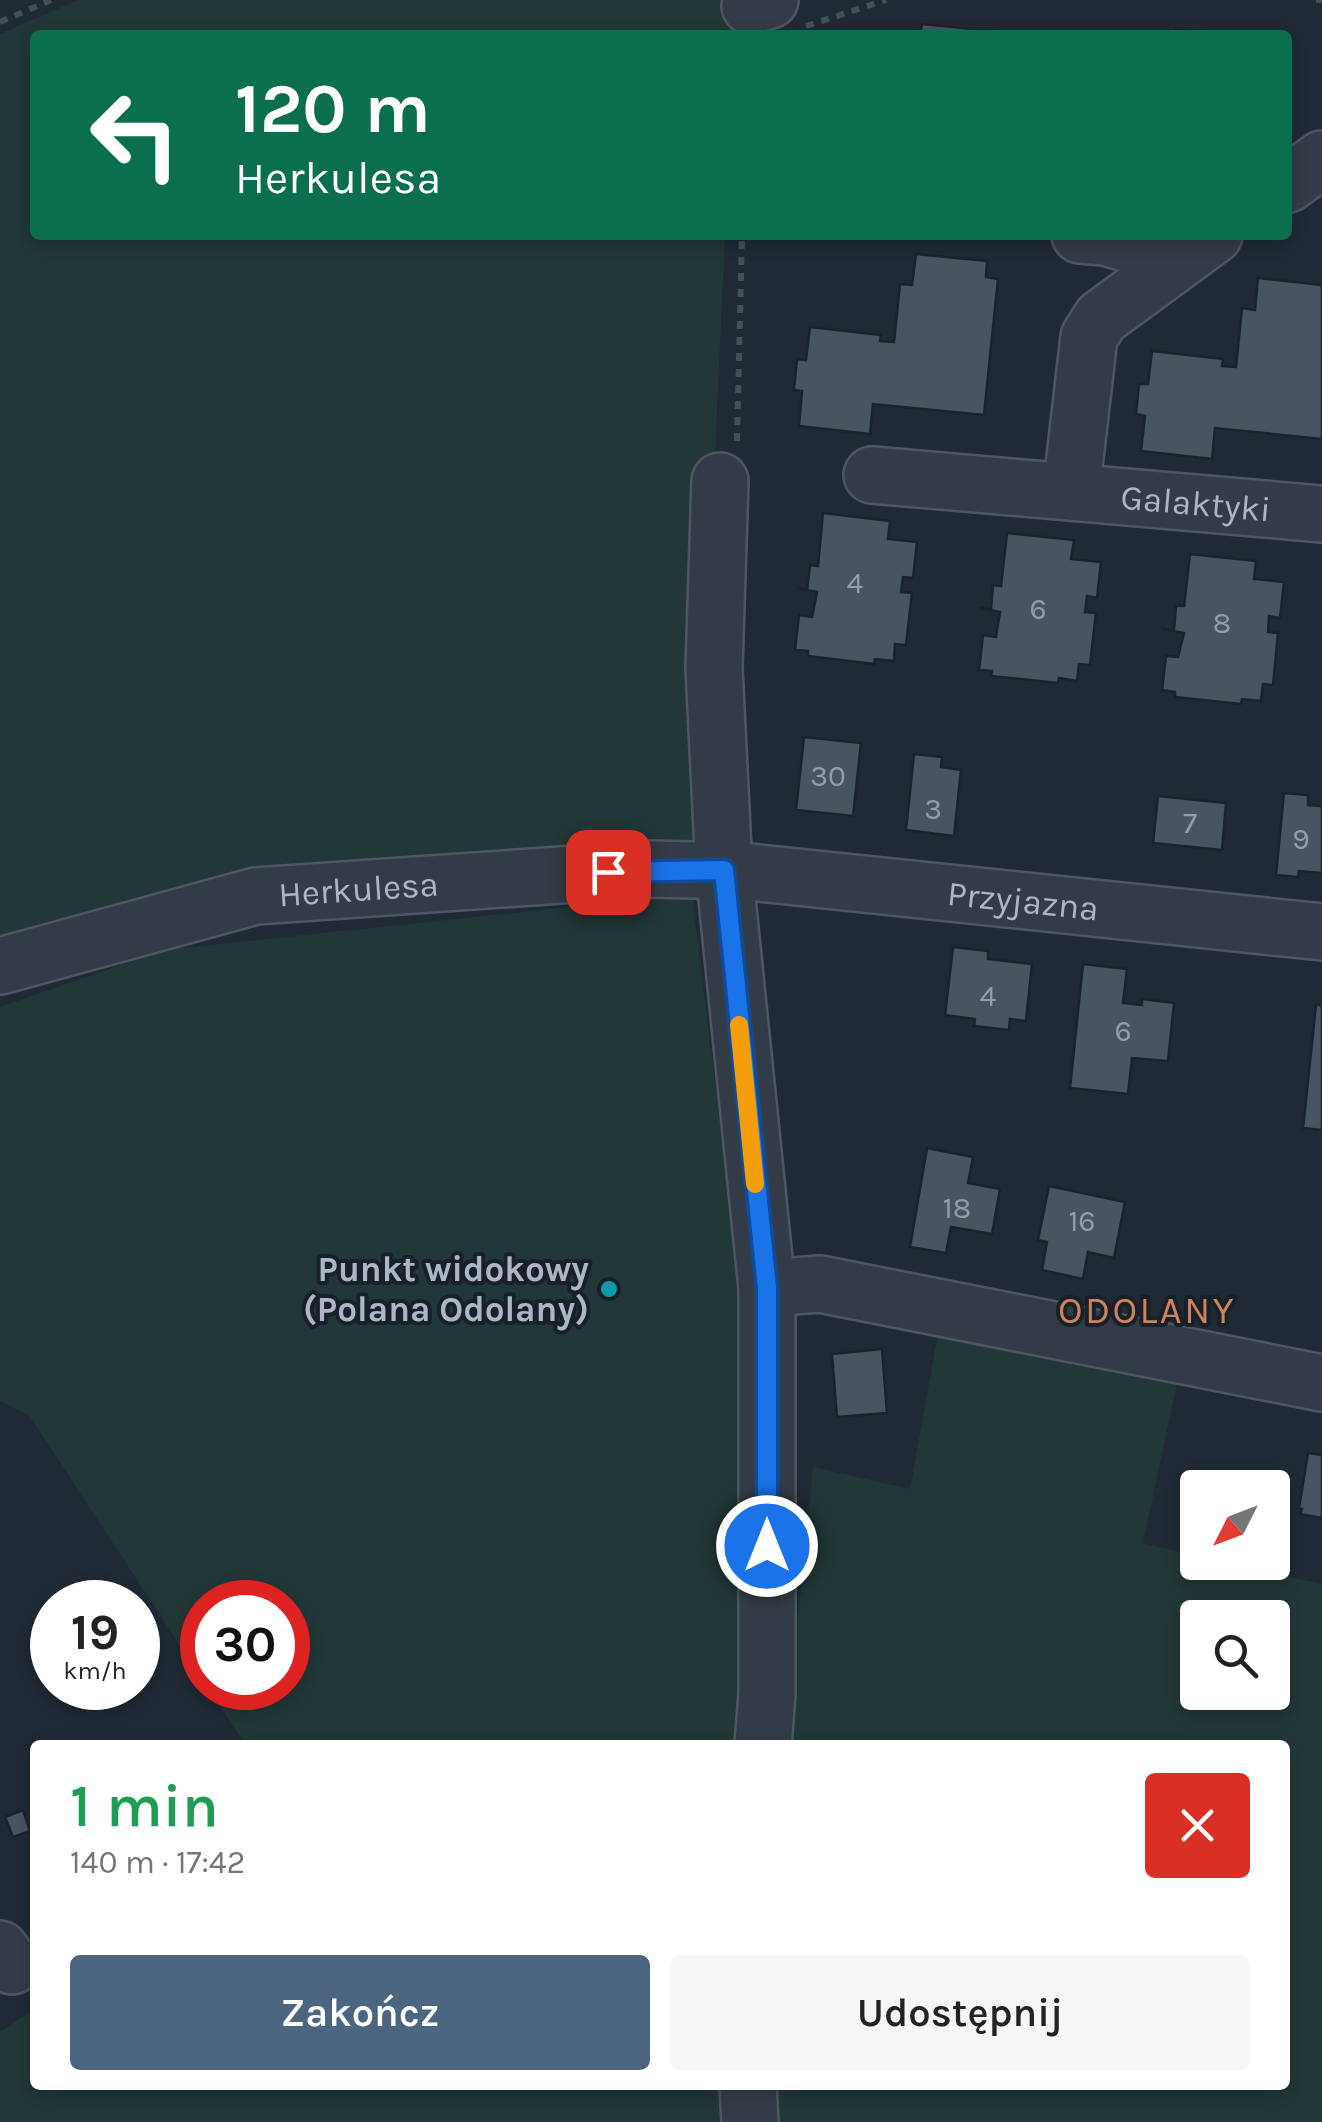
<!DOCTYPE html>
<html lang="pl">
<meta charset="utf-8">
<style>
:root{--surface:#fff;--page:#f6f6f6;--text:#222;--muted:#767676;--accent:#4c6581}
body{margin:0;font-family:Karla,sans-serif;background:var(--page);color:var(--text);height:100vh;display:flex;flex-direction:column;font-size:38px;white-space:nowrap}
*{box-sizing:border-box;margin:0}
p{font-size:32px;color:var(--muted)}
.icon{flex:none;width:55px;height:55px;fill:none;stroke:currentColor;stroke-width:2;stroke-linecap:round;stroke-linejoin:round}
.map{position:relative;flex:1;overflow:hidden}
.side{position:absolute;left:30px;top:1740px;width:1260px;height:350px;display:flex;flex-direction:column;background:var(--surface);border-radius:10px;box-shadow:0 5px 15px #0003}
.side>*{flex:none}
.guide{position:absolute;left:30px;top:30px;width:1262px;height:210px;border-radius:10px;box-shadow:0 5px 15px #0003;background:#0b6e4f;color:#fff;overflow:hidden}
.needle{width:65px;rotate:228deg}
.tools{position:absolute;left:1180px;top:1470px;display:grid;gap:20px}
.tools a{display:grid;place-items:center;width:110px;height:110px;border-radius:10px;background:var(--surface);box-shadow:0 5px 15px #0003;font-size:50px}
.speed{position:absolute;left:30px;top:1580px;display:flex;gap:20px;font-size:50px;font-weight:700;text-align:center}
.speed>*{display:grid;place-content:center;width:130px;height:130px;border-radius:50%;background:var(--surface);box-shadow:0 5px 15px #0003;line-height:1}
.speed small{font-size:25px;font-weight:400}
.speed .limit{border:15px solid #d22;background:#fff;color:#111}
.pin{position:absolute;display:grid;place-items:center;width:85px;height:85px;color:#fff;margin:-42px;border-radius:20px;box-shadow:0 5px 15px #0006}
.me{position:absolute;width:110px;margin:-55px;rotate:0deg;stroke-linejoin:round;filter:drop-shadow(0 0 8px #0008)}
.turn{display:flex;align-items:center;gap:35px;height:210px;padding:0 40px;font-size:45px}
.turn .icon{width:130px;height:130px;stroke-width:2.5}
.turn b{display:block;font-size:70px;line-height:85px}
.round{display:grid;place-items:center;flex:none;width:105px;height:105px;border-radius:10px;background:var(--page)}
.head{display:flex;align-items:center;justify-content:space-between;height:170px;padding:0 40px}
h1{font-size:60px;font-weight:600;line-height:75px;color:#1e9e55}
.action{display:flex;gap:20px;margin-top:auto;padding:20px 40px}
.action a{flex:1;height:115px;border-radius:10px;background:var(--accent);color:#fff;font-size:40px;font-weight:600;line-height:115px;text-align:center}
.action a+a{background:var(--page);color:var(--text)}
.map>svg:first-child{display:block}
</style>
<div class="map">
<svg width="1322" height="2122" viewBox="0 0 1322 2122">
<rect width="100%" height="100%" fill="#1f2a35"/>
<g fill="#223737" fill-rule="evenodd">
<polygon points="78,0 735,0 734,35 35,35 35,235 725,235 697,847 645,839 468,861 0,941 0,34"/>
<polygon points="692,894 746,1338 742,1745 246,1745 208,1688 288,1688 288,1602 202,1602 202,1679 29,1415 0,1401 0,1007 163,950"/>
<path d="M 938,1333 L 1179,1375 L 1143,1543 L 1197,1556 L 1198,1562 L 1227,1563 L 1322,1584 L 1322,2122 L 773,2122 L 768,2085 L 1285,2085 L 1285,1745 L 785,1745 L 813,1467 L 910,1489 ZM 1198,1618 L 1272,1618 L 1272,1692 L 1198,1692 Z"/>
<polygon points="35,2009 35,2085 724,2085 721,2122 0,2122 0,2032"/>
</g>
<g fill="#475561" stroke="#1a232c" stroke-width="2.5">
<polygon points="922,24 993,31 993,35 920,35"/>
<polygon points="1175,29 1210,32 1236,35 1175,35"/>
<polygon points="916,254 987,261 986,277 998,279 984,415 873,404 870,434 799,426 802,391 794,390 797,359 806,360 810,327 881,335 880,341 894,342 900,284 912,285"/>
<polygon points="1258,278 1322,285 1322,439 1215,428 1212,459 1141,451 1145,416 1136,414 1139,384 1148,384 1152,351 1223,359 1222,366 1236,367 1242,308 1255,310"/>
<polygon points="823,513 890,521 888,539 917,542 913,578 903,577 901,592 912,593 906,645 895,644 894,661 875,659 874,664 808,656 808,651 795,650 799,615 812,617 817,592 796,588 807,590 810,565 818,566"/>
<polygon points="1007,533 1074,540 1071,559 1101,562 1097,598 1087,596 1085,612 1096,613 1090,665 1079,664 1077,681 1059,678 1058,683 991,676 992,671 979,670 983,635 996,637 1000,612 980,608 991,609 993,585 1001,586"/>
<polygon points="1190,554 1256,561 1254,579 1284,582 1280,618 1269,616 1268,632 1278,633 1273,685 1263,684 1261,701 1242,699 1241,704 1175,697 1175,692 1162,690 1166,656 1178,657 1184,633 1163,629 1174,630 1176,606 1184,606"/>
<polygon points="804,737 861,743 853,816 796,810"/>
<polygon points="914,754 942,757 941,767 961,770 954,836 906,830"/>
<polygon points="1284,793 1308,795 1308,805 1322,806 1322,873 1299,871 1298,877 1276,875"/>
<polygon points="1158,796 1226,803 1222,850 1153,843"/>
<polygon points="953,947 988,951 988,959 1032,964 1026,1021 1010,1019 1009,1030 974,1026 975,1019 945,1015"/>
<polygon points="1083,964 1127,969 1123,1003 1142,1005 1142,999 1174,1003 1168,1061 1132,1058 1128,1094 1070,1088"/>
<polygon points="1316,1005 1322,1005 1322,1130 1303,1128"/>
<polygon points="927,1148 973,1157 968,1183 1000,1189 992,1234 951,1227 946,1253 910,1247"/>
<polygon points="1049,1186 1125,1202 1114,1258 1088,1252 1083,1279 1042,1270 1047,1242 1038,1240"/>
<polygon points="882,1349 887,1413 837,1417 832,1354"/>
<polygon points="1308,1453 1322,1455 1322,1518 1300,1514 1302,1509 1299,1508"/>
<polygon points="23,1810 30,1831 13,1837 5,1817"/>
</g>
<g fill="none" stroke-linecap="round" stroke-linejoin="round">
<g stroke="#4d5761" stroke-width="60">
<g id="minor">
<polyline points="750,6 770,0"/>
<polyline points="1288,184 1322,159"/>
<polyline points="1080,235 1105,237 1180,259"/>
<path id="s1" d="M 872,475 L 1322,514"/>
<polyline points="720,481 714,668 724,870 767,1288 767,1694 763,1745"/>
<polyline points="1071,492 1089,337 1101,318 1214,235"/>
<path id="s2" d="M 0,966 L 256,896 L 648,869 L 740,871 L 1322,932"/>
<polyline points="767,1288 820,1284 1322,1383"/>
<polyline points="0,1949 12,1966"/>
<polyline points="748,2085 750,2122"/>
</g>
</g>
<g stroke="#3f5353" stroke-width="6" stroke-dasharray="8 8" stroke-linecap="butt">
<polyline points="1316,0 1322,0"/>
<polyline points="0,22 51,0"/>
<polyline points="806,26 886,0"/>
<polyline points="737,441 742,235"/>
</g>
<use href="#minor" stroke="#333c46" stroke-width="55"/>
</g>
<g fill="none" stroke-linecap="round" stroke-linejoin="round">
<g stroke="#114b97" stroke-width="25">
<polyline id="route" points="608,872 724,870 767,1288 767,1546"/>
</g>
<use href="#route" stroke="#1a73e8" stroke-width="18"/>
<polyline stroke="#f59e0b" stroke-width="18" points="739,1025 755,1184"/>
</g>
<circle fill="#0f9aa8" stroke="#18212a" stroke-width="4" cx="609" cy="1289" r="10"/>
<g text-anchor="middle" stroke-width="8" stroke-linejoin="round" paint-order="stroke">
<g font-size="30" fill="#939eaa">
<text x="855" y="593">4</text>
<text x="1038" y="619">6</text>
<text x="1222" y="633">8</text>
<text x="828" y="786">30</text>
<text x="933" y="819">3</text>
<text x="1190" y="833">7</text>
<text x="1301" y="849">9</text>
<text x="988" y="1006">4</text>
<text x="1123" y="1041">6</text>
<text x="957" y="1218">18</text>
<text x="1082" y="1231">16</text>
</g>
<g font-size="35" fill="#acb7c3" stroke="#18212a">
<text dy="12" stroke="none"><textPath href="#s1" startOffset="325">Galaktyki</textPath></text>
<text dy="12" stroke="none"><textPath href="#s2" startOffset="368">Herkulesa</textPath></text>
<text dy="12" stroke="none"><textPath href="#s2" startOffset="1035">Przyjazna</textPath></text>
</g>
<g font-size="35" font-weight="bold" fill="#acb7c3" stroke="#18212a" text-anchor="end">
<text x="589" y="1281">Punkt widokowy<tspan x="589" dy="40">(Polana Odolany)</tspan></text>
</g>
<g font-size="38" letter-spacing="2.5" fill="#d0835b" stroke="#18212a">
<text x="1147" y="1323">ODOLANY</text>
</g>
</g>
</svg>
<div class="tools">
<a><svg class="needle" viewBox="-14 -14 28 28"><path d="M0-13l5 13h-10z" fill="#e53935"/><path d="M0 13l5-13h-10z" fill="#767676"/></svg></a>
<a><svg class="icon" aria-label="search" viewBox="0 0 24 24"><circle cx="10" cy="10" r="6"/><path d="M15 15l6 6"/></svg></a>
</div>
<div class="speed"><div>19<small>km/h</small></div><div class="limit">30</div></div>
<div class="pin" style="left:608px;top:872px;background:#d93025"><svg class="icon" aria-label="arrive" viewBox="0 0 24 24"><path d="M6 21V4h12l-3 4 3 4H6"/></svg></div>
<svg class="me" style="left:767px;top:1546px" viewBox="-20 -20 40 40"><circle r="17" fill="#1a73e8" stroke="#fff" stroke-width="3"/><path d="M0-11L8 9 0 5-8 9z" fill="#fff"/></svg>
<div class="guide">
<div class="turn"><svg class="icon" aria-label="left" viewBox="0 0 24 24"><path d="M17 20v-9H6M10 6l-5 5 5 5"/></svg><div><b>120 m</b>Herkulesa</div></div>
</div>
<section class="side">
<div class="head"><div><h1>1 min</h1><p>140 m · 17:42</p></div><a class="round" style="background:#d93025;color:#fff"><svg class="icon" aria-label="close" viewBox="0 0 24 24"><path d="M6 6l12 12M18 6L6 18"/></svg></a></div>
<div class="action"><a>Zakończ</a><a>Udostępnij</a></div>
</section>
</div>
